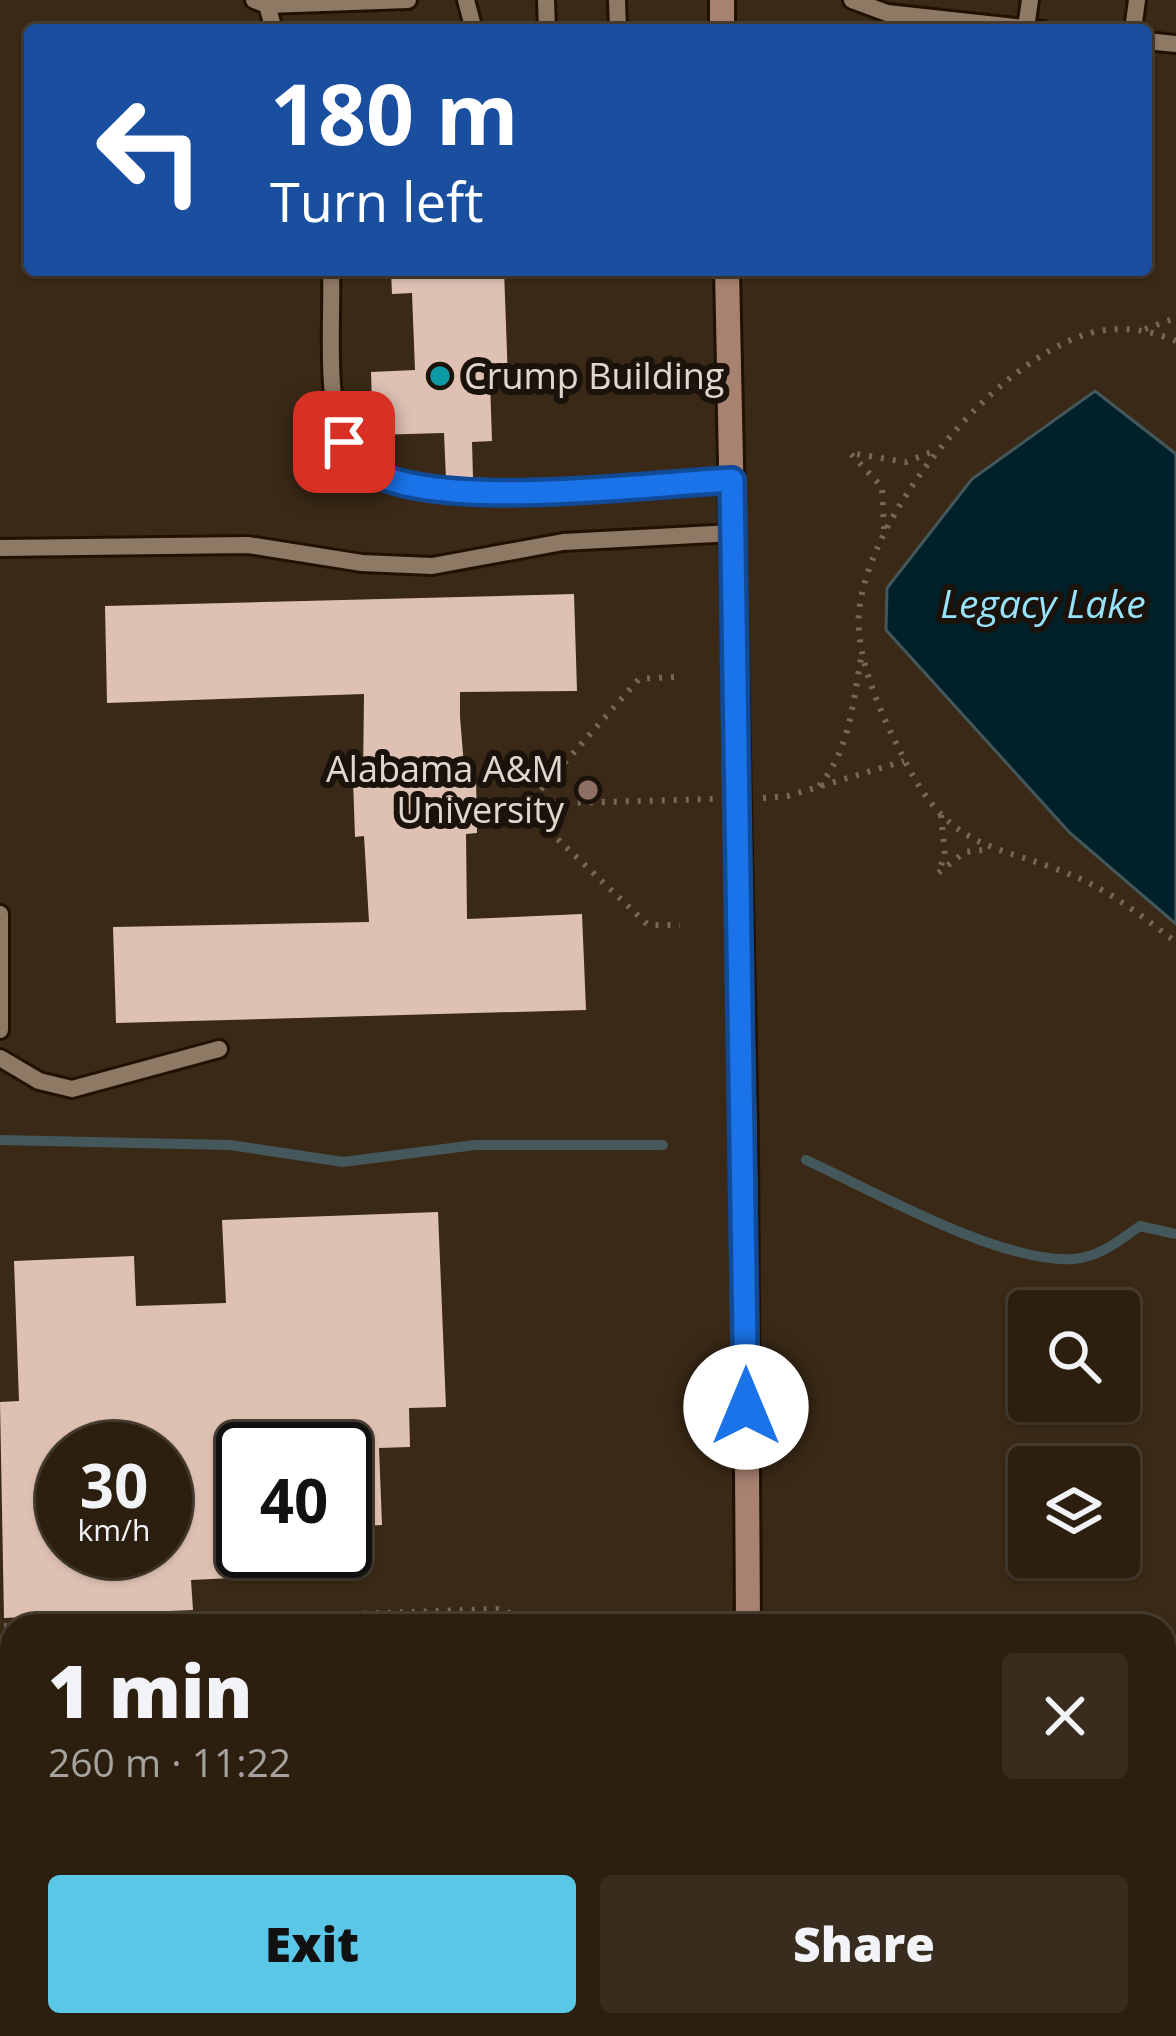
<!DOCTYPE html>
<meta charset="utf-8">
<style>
:root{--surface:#2c1f10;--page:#382c1e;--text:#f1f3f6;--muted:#a6a29f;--line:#483d30;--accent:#5bc7e7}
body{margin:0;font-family:"Open Sans",sans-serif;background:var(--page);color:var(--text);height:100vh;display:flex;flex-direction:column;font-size:45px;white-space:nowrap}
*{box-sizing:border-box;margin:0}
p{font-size:39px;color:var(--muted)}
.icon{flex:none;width:66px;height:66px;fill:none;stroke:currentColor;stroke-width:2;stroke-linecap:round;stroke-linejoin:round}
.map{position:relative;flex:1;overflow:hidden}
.details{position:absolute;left:0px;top:1614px;width:1176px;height:423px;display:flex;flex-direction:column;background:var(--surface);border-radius:36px 36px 0 0;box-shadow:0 3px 9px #0004,0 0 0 3px var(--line)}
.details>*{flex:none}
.guide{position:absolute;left:24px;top:24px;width:1128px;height:252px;border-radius:12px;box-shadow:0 3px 9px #0004,0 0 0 3px var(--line);background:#1a4fa0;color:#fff;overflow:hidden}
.controls{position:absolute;left:1008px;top:1290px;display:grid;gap:24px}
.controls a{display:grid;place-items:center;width:132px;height:132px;border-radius:12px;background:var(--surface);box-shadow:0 3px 9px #0004,0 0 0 3px var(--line);font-size:60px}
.speed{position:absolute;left:36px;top:1422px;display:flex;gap:24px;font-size:60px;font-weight:700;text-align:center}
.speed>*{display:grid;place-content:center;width:156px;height:156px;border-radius:50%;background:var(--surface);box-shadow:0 3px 9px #0004,0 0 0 3px var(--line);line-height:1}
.speed small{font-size:30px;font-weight:400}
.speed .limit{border:6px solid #111;border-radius:18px;background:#fff;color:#111}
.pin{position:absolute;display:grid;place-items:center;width:102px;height:102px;color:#fff;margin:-51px;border-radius:24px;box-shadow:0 6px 18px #0006}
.me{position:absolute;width:132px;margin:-66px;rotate:0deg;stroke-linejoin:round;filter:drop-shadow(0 0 9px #0008)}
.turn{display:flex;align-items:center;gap:42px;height:252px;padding:0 48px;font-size:54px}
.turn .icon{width:156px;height:156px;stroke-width:2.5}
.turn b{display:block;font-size:84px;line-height:102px}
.round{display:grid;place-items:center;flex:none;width:126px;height:126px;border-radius:12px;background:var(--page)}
.headline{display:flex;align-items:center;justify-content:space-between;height:204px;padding:0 48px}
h1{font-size:72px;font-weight:800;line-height:90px}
.cta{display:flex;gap:24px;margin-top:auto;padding:24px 48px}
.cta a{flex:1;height:138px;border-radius:12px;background:var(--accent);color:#111;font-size:48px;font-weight:800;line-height:138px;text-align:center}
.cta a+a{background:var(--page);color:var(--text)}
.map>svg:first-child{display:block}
</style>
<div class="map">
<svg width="1176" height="2036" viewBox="0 0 1176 2036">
<rect width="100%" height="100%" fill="#3a2916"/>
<polygon fill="#01212a" stroke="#44585b" stroke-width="3" points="1095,391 1176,454 1176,924 1070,833 886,630 887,588 972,479"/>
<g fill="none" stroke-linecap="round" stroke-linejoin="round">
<g stroke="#44585b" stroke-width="10">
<polyline points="0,1140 230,1145 343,1162 475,1145 663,1145"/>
<path d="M 806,1160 C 874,1191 1001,1264 1074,1259 C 1100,1257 1120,1240 1140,1226 L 1176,1234"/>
</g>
</g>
<g fill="#dfc1b4" fill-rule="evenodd">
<polygon points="391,270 504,270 508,381 490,381 492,441 472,442 473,478 446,479 444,433 373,435 371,372 415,370 412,293 392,294"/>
<polygon points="574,594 577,691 460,692 460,717 465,778 476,778 477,833 466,834 467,919 582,914 586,1010 116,1023 113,927 369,922 364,836 355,837 353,780 363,780 364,694 107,703 105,606"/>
<path d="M 438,1212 L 446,1407 L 409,1408 L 410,1447 L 379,1448 L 382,1525 L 345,1527 L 345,1449 L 243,1449 L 243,1551 L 312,1551 L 312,1566 L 232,1569 L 233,1578 L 191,1580 L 193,1610 L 4,1618 L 0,1402 L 19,1401 L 14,1261 L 134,1256 L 136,1306 L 226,1303 L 222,1220 ZM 63,1449 L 165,1449 L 165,1551 L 63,1551 Z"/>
<rect x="88" y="2025" width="94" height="11"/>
</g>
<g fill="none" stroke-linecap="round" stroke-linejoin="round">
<g stroke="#201101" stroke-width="22">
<g id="lane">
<polyline points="254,0 267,5 274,30"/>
<polyline points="466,0 474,30"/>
<polyline points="546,0 547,30"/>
<polyline points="617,0 618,30"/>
<polyline points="852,0 887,13 1043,30"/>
<polyline points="267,5 408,0"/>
<polyline points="1026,28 1030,0"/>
<polyline points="1133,30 1137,0"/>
<polyline points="1146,41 1176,44"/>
<path d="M 331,270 C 333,315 324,404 345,442 C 386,519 652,484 732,480"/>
<polyline points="0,548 248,545 362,563 432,566 563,542 733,533"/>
<polyline points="0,914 0,1030"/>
<polyline points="0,1058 39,1081 72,1089 219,1049"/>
<polyline points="0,1681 12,1680"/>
<polyline points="1164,1891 1176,1890"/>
<polyline points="0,1943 12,1943"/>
<polyline points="489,2025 498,2036"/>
<polyline points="1109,2025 1110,2036"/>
<polyline points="301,2036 319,2025"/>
</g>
</g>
<g stroke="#201101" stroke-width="30">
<g id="street">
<polyline points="0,1797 12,1797"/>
<polyline points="0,1970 1,2036"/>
</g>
</g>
<g stroke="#201101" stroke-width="30">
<g id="secondary">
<polyline points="722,0 722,30"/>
<polyline points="727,270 745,1143 748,1626"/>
<polyline points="1164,1785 1176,1784"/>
<polyline points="758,2036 761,2025"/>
</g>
</g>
<g stroke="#766757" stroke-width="6" stroke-dasharray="3 9" stroke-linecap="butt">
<polyline points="1145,329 1176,318"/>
<path d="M 1176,341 C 1147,329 1118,325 1087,334 C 994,362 868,514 859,612 C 855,659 883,718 904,759 C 953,858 1001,842 1085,881 C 1118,897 1147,920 1176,942"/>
<polyline points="884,529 882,487 850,453 906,462 934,451"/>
<polyline points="674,677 639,679 528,804 714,799"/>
<path d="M 819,786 C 851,749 853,699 862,653"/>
<polyline points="763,798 788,796 904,761"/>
<polyline points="528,804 528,811 648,925 680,925"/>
<polyline points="941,815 945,855 938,873 965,852 983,850"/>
<polyline points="4,1626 497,1609 552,1626"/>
</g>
<use href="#lane" stroke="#8e7965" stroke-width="16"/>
<use href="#street" stroke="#8e7965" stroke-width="24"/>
<use href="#secondary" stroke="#a88270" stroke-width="24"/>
</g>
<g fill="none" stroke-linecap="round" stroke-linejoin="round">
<g stroke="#114b97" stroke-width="30">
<path id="route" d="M 344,442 C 352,450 360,464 369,470 C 436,512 650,484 732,480 L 746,1407"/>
</g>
<use href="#route" stroke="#1a73e8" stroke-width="21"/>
</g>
<circle fill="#0f9aa8" stroke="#1b130b" stroke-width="4.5" cx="440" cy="376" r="12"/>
<circle fill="#8d6e63" stroke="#1b130b" stroke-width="4.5" cx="588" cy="790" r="12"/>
<g text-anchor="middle" stroke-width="12" stroke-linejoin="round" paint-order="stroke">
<g font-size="36" fill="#e2d7cc" stroke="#1b130b" text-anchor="start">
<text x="464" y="389">Crump Building</text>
<text x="564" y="782" text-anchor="end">Alabama A&amp;M<tspan x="564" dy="41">University</tspan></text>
</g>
<g font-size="39" font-style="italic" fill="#98e3fc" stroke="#1b130b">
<text x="1043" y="618">Legacy Lake</text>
</g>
</g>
</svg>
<div class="controls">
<a><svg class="icon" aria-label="search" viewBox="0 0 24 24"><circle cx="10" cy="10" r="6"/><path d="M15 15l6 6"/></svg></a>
<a><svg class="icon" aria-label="layers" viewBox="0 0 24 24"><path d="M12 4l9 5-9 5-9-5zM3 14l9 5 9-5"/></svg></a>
</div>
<div class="speed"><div>30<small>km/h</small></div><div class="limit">40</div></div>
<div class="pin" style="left:344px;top:442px;background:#d93025"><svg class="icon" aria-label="arrive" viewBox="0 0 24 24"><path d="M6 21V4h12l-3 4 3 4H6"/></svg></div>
<svg class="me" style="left:746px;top:1407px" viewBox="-20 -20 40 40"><circle r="19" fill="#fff"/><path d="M0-13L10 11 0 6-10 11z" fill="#1a73e8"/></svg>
<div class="guide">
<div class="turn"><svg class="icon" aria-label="left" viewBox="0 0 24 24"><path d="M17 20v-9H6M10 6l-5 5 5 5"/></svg><div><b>180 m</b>Turn left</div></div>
</div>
<section class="details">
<div class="headline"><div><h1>1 min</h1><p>260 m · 11:22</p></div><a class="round"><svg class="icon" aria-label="close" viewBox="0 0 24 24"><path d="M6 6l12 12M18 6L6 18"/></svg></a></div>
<div class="cta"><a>Exit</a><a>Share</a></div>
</section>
</div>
